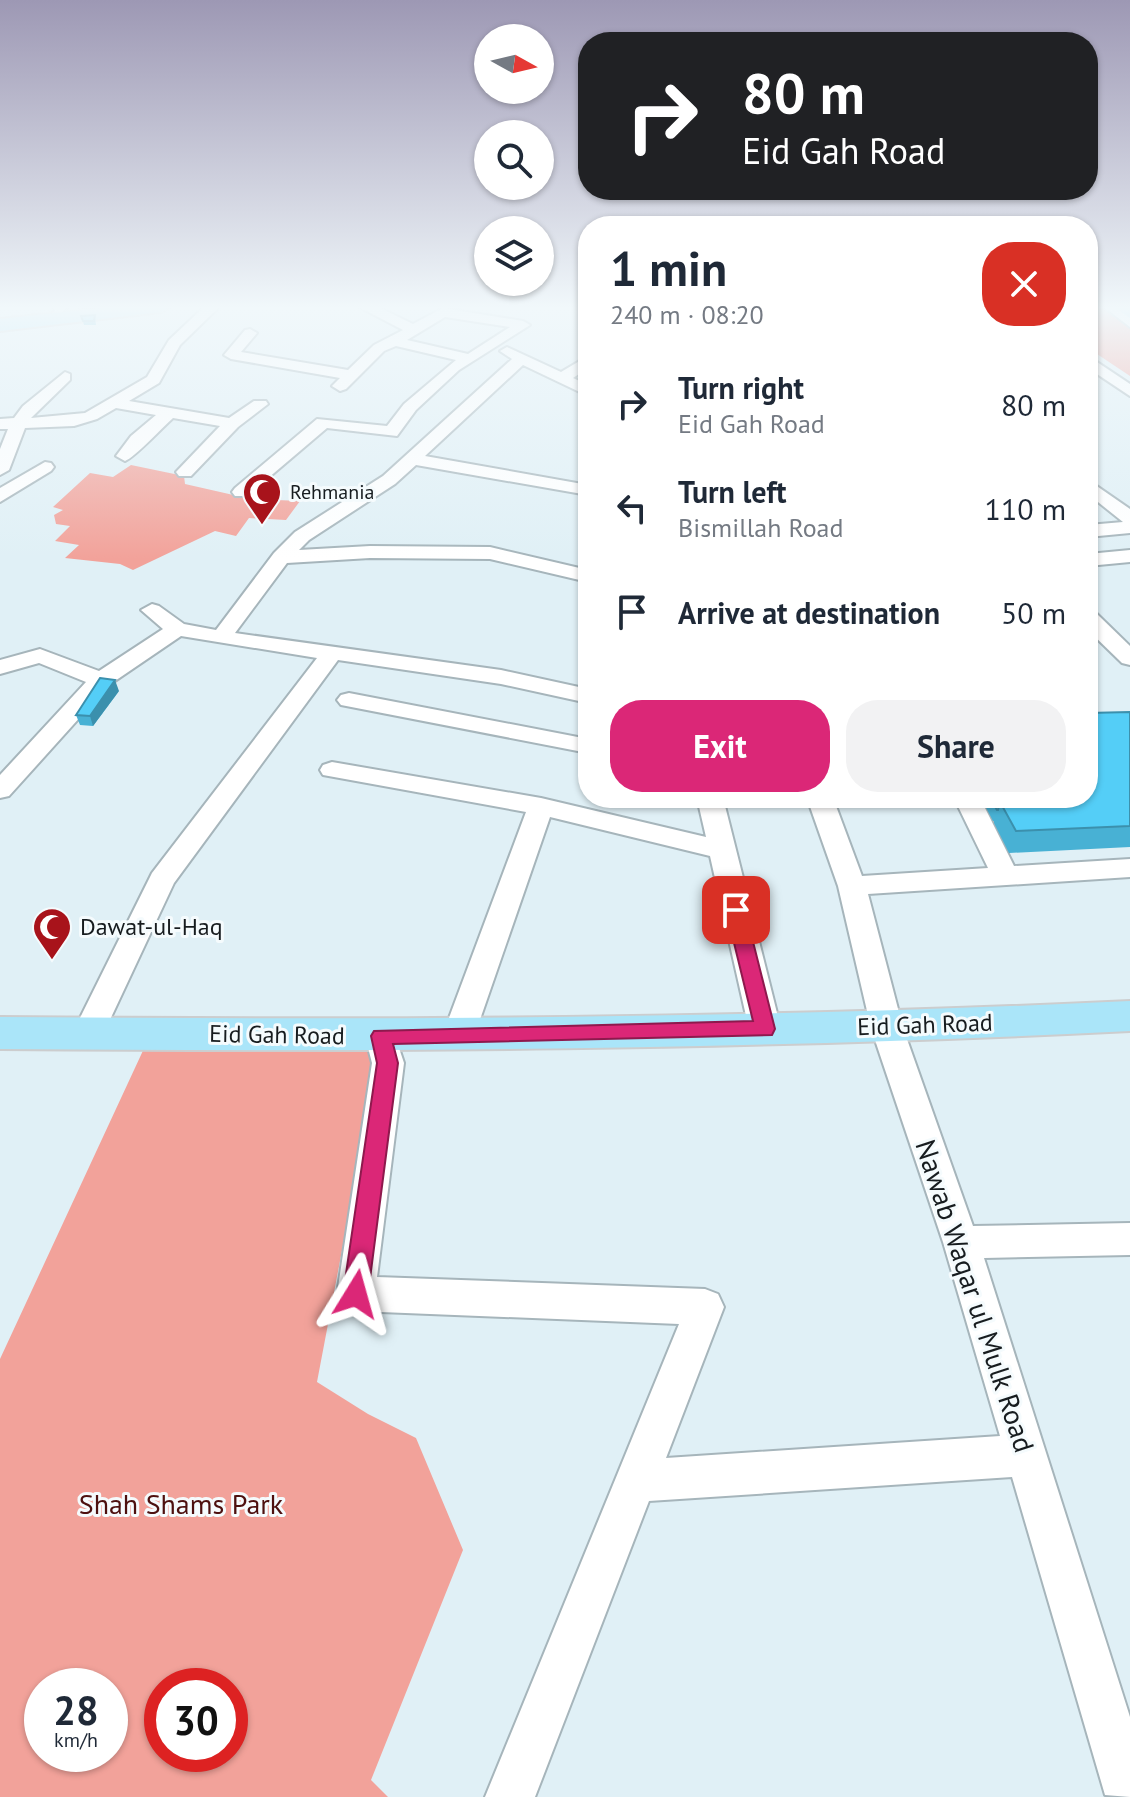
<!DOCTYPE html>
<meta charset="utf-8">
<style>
:root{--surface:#fff;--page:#f2f2f3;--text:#1f2937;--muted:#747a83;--accent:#db2777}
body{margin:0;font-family:"PT Sans",sans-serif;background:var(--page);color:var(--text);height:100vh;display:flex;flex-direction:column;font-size:30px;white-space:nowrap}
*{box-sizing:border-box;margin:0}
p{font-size:26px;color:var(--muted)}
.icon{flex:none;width:44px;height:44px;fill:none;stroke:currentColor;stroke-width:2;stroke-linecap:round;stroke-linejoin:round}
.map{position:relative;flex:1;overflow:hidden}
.drawer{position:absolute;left:578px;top:216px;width:520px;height:592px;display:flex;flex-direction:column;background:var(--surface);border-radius:32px;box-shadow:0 2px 6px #0004}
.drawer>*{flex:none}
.guide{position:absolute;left:578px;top:32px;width:520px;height:168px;border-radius:32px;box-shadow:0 2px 6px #0004;background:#202124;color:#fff;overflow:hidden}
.needle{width:52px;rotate:98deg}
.fabs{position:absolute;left:474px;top:24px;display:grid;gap:16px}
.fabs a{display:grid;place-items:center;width:80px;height:80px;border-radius:50%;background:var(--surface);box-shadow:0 2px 6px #0004;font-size:40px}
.speed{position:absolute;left:24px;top:1668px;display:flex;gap:16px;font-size:40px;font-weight:700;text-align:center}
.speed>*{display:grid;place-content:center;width:104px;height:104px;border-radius:50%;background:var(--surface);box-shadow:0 2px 6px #0004;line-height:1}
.speed small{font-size:20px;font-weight:400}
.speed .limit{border:12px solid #d22;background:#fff;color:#111}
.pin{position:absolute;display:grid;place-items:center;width:68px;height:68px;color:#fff;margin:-34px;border-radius:16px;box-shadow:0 4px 12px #0006}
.me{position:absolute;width:88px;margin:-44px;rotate:8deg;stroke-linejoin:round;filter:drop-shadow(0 0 6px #0008)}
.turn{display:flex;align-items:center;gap:28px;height:168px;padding:0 32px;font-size:36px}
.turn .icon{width:104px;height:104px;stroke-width:2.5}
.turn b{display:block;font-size:56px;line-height:68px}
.round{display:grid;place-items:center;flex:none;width:84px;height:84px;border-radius:32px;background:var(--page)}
.head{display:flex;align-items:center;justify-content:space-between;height:136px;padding:0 32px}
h1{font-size:48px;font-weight:800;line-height:60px}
.action{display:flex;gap:16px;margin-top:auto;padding:16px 32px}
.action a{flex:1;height:92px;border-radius:32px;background:var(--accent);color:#fff;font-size:32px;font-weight:800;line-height:92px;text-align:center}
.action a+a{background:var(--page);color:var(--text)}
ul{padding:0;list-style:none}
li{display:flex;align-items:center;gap:24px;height:104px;padding:0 32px}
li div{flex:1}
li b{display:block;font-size:30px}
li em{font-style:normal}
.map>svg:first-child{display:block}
</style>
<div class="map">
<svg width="1130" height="1797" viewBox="0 0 1130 1797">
<rect width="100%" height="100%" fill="#e0f0f6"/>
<g fill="#f2a29a" fill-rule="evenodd">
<polygon points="1088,307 1108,307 1130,322 1130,376 1088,348"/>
<polygon points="131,465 184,476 185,484 251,499 300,501 286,520 249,518 236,536 215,531 133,570 120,564 65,558 79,545 55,541 70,526 56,524 54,515 63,510 53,507 90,473 113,477"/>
<path d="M 382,1040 L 317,1382 L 368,1414 L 416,1438 L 463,1550 L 371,1780 L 388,1797 L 0,1797 L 0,1359 L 147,1042 ZM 42,1686 L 110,1686 L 110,1754 L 42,1754 ZM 162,1686 L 230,1686 L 230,1754 L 162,1754 Z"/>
</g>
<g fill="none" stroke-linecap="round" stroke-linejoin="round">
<g stroke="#a6b5bb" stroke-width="4">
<g id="minor">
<polygon points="54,307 68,307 60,313 55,312"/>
<path d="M 204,307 L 219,307 L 180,345 L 159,383 L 129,401 L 229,418 L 254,401 L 266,401 L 268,404 L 238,427 L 191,476 L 179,476 L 176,472 L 220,426 L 173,418 C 163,427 134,458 125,461 L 116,456 L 131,436 L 156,415 L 116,408 L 97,419 L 74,426 L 25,428 L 9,470 L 0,475 L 0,449 L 8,429 L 0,429 L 0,419 L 14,418 L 23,406 L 65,372 L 70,374 L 70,380 L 31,418 L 85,413 L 147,377 L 169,340 Z"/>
<path d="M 359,307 L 378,307 L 413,324 L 443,308 L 523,321 L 530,325 L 459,370 L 416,410 L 397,436 L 327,428 L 247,496 L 235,496 L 232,492 L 235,488 L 317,419 L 387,426 L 404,404 L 456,360 L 396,346 L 384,351 L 346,389 L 340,391 L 332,386 L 340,378 L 231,359 L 224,355 L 245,330 L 250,329 L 257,333 L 241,352 L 348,370 L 374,345 L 403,330 ZM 445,317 L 510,327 L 468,354 L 407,340 Z"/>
<polygon points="1104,307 1120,307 1130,316 1130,327"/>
<polygon points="507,347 561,372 588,356 588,368 573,378 588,385 588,396 523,365 425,456 588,485 588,495 416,465 395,484 309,540 299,550 370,546 490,547 588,570 588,582 490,559 370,558 287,563 235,633 501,670 588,689 588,703 501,684 338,660 174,883 100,1041 89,1044 78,1041 73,1032 152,873 317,658 181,636 109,685 9,796 0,798 0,775 86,682 39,663 0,674 0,660 40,649 99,671 163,629 141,610 152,604 159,606 184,624 216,630 274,553 295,532 383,476 512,359 500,351"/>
<polygon points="1088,356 1130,384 1130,396 1088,368"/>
<polygon points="45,462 51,463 54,467 51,471 0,502 0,488"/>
<polygon points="1088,480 1130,509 1130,533 1088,537 1088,525 1123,522 1088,494"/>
<polygon points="1130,550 1130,562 1088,566 1088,554"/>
<polygon points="1088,612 1096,613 1130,646 1130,665 1122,663 1088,630"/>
<polygon points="349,693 588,739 588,753 341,705 337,700 341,695"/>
<polygon points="332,762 541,798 706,837 697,798 723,798 781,1029 776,1037 765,1041 754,1037 749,1029 710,856 550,817 475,1034 470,1043 459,1046 448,1043 443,1034 526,812 323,775 320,770 323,765"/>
<polygon points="807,798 833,798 862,876 988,868 954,798 980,798 1014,866 1130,859 1130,877 868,894 903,1028 973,1226 1130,1223 1130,1255 984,1258 1130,1717 1130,1797 1105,1795 1012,1477 649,1501 535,1797 485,1797 679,1324 356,1311 343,1306 337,1294 372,1063 365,1036 370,1027 381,1024 392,1027 404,1063 377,1277 705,1289 718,1294 724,1307 666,1458 1000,1436 943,1242 871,1028 838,886"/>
</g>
</g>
<g stroke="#cccdce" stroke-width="4">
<g id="major">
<polygon points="110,307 170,307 161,312 0,331 0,319"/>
<polygon points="1114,307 1130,307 1130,318"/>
<path d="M 1130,1001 L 1130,1031 C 753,1050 377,1052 0,1049 L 0,1017 C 377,1020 753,1019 1130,1001 Z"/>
</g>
</g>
<use href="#minor" fill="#fff" fill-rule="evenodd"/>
<use href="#major" fill="#aae5f9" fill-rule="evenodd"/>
</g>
<g fill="#48b1d4">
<polygon points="95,315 96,325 84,325 81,316"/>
<polygon points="119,691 93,726 80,725 76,715"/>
<polygon points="1130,712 1130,847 1009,853 994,823 994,821 993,821 981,798 1014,798 1016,801 1057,799 1056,798 1088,798"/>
</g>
<polygon fill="#3b90ad" points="115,680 119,691 93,726 90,716"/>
<g fill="#54cef7" stroke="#3b90ad" stroke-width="2">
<polygon points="95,315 94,321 83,321 81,316"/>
<polygon points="100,678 115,680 90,716 76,715"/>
<polygon points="1130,712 1130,826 1016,831 1000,802 1088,798 1088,713"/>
<polygon points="990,798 1014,798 1016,801 1000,802 998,810 997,810"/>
</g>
<linearGradient id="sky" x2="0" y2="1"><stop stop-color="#9d98b4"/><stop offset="0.55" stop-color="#f1f8fb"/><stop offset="1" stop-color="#f1f8fb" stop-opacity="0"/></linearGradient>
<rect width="1130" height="559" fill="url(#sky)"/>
<polygon fill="#db2777" stroke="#8e194d" stroke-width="2" points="736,903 745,910 775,1029 772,1035 393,1044 398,1063 368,1294 364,1302 356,1306 347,1302 343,1294 377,1063 371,1036 374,1031 753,1021 726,910"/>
<defs>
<g id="mosque-pin" transform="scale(2)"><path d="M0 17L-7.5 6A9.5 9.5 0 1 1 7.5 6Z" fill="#a8131b" stroke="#f5fbfd"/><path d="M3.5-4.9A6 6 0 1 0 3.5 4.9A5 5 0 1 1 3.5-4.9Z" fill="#fff"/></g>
</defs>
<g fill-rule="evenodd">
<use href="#mosque-pin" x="262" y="492"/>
<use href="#mosque-pin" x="52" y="927"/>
</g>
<g text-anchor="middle" stroke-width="6" stroke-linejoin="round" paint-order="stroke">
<g font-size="20" fill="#171c1f" stroke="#f5fbfd" text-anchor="start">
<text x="290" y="499">Rehmania</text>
</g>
<g font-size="24" fill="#171c1f" stroke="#f5fbfd" text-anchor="start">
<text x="80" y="935">Dawat-ul-Haq</text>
</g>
<g font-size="24" fill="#171c1f" stroke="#f5fbfd">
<text transform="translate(925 1025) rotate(-2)" y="8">Eid Gah Road</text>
<text transform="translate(277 1035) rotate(1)" y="8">Eid Gah Road</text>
</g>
<g font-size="28" fill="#171c1f" stroke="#f5fbfd">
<text transform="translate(975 1296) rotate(72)" y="10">Nawab Waqar ul Mulk Road</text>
</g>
<g font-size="28" fill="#4d100f" stroke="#f5fbfd">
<text x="181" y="1514">Shah Shams Park</text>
</g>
</g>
</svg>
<div class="fabs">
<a><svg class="needle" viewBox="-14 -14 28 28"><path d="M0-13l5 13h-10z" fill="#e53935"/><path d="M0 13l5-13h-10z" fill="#747a83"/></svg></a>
<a><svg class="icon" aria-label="search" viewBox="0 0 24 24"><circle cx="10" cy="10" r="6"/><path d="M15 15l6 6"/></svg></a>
<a><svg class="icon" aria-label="layers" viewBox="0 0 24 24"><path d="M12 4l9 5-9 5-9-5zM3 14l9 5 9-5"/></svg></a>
</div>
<div class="speed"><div>28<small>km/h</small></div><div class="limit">30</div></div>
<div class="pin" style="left:736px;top:910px;background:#d93025"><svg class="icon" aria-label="arrive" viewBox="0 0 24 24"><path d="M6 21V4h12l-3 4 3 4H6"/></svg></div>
<svg class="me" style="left:356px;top:1294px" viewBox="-20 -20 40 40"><path d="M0-17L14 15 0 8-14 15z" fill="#db2777" stroke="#fff" stroke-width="4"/></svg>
<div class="guide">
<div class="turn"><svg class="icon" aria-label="right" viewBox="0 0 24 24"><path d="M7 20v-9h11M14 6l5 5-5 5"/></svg><div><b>80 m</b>Eid Gah Road</div></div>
</div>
<section class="drawer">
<div class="head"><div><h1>1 min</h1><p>240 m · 08:20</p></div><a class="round" style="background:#d93025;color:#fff"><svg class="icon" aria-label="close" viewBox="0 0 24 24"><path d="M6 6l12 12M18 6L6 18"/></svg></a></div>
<ul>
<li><svg class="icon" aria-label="right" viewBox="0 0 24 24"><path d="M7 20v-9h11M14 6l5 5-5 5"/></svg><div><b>Turn right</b><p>Eid Gah Road</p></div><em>80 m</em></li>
<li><svg class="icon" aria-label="left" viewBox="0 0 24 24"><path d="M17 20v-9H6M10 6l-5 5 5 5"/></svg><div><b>Turn left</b><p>Bismillah Road</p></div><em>110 m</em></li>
<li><svg class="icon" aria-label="arrive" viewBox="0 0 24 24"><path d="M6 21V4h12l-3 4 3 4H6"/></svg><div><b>Arrive at destination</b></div><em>50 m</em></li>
</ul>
<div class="action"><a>Exit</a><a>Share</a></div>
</section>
</div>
